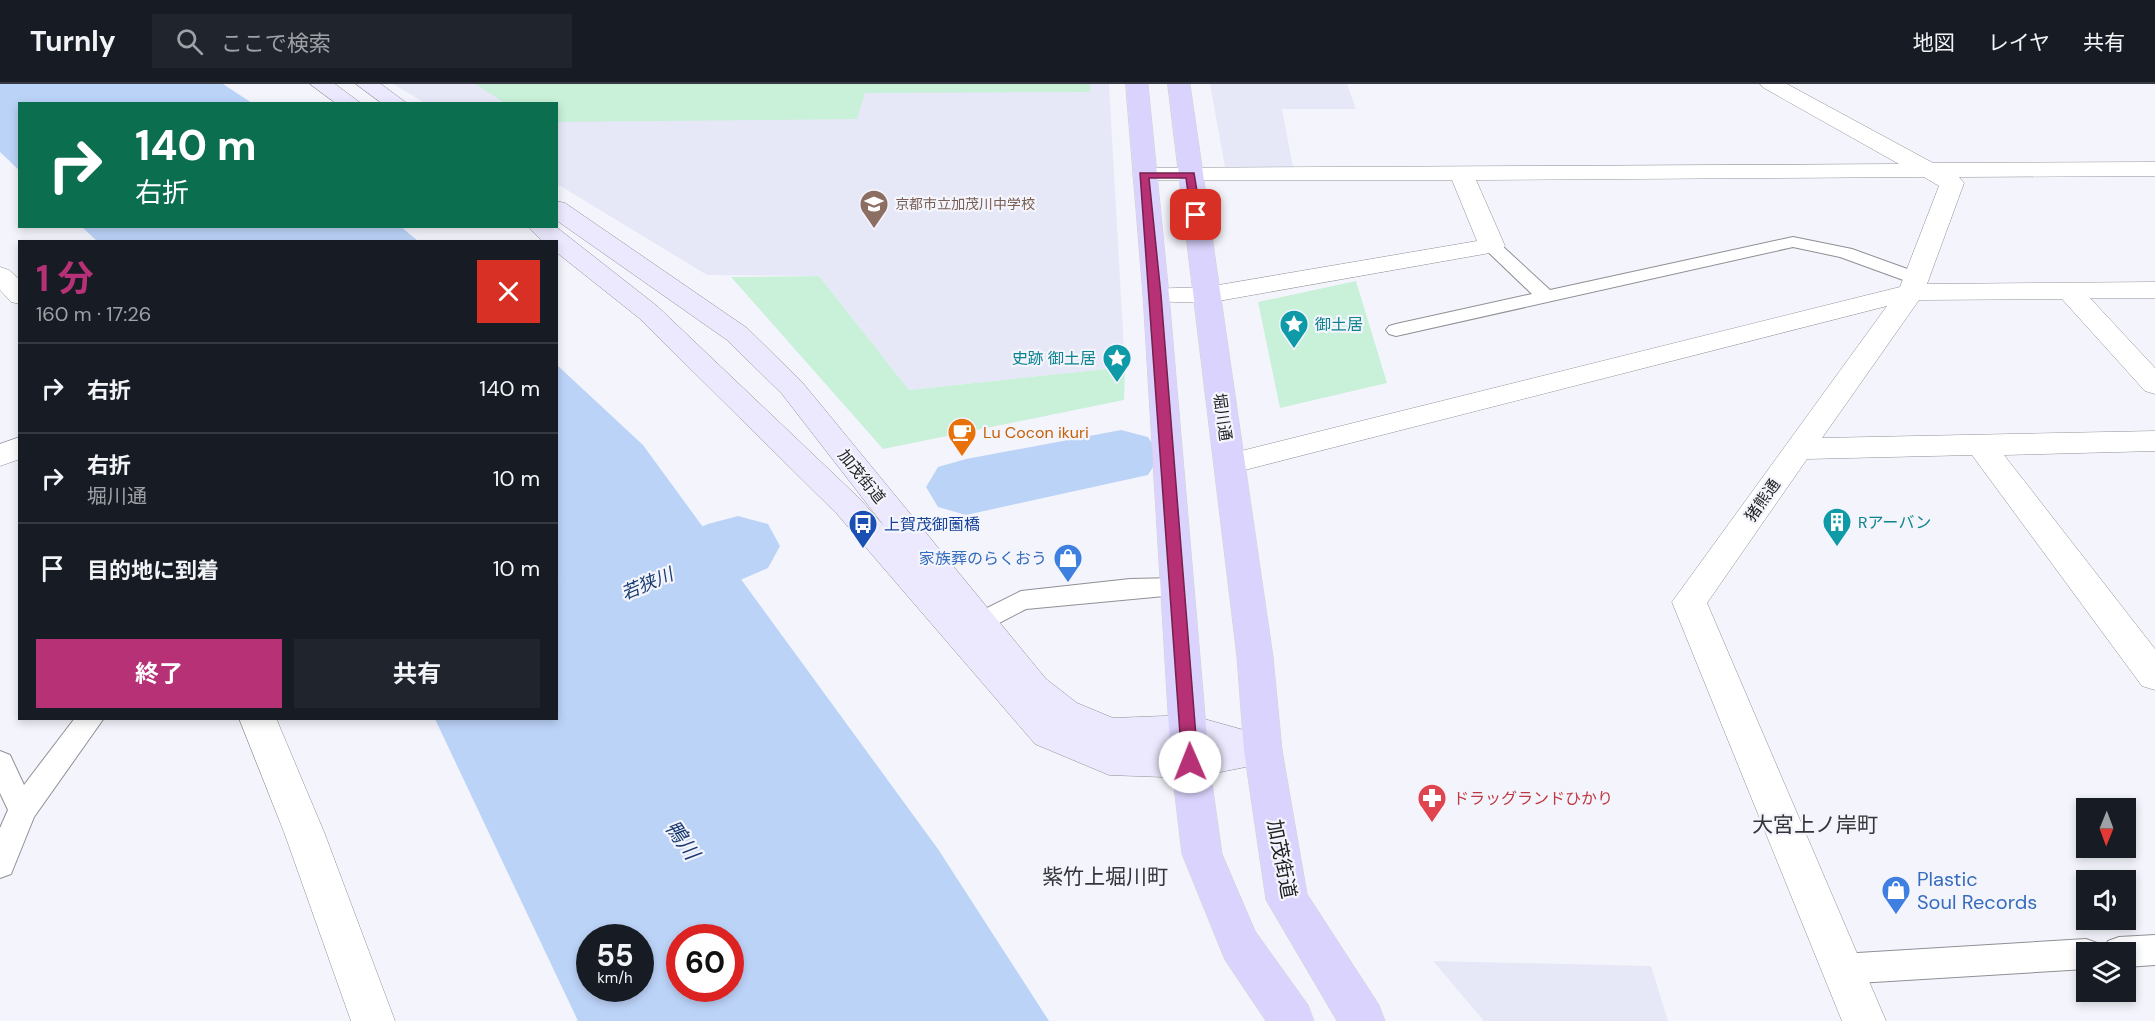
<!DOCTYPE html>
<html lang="ja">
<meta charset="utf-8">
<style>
:root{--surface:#171b24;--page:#20242c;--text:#f1f3f6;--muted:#9ea1a6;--line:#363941;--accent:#b63175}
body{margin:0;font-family:"DM Sans","Noto Sans JP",sans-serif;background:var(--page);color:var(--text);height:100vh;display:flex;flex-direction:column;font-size:22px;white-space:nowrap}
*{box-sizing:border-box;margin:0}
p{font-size:20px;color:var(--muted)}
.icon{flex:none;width:33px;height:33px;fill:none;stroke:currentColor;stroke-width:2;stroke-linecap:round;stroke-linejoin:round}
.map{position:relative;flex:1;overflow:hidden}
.side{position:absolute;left:18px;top:156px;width:540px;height:480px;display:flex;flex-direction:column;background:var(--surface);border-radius:0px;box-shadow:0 3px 9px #0003}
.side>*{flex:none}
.top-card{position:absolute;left:18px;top:18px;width:540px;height:126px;border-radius:0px;box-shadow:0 3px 9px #0003;background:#0b6e4f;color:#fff;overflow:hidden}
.needle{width:39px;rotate:181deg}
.fabs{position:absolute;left:2076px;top:714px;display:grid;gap:12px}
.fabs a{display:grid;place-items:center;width:60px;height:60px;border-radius:0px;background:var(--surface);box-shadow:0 3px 9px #0003;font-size:30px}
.speed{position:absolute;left:576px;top:840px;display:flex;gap:12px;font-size:30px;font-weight:700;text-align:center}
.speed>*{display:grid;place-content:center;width:78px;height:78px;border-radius:50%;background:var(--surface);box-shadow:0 3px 9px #0003;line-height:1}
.speed small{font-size:15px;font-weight:400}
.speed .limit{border:9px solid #d22;background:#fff;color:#111}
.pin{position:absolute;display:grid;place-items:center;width:51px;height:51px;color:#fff;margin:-26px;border-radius:12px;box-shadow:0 3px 9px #0006}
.me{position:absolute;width:66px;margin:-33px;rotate:359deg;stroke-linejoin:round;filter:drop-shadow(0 0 4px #0008)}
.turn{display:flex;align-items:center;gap:21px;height:126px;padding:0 18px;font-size:27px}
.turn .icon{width:78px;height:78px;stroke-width:2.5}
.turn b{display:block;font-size:42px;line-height:51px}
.round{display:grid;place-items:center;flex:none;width:63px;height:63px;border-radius:0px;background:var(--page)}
.overview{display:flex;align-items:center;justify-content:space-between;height:102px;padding:0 18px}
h1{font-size:36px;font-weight:700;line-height:45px;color:var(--accent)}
.cta{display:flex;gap:12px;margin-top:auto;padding:12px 18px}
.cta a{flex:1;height:69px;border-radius:0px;background:var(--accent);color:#fff;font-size:24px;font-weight:700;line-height:69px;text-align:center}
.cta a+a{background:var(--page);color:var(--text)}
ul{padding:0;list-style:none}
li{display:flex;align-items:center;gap:18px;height:90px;padding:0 18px;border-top:2px solid var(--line)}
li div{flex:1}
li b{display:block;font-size:22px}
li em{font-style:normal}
header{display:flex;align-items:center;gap:36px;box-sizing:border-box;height:84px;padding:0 30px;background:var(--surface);border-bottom:2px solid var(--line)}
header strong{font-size:28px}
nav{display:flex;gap:33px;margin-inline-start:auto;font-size:21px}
.search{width:420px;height:54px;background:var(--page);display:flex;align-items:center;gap:15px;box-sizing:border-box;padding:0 21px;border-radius:0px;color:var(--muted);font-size:22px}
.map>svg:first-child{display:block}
</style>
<header>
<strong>Turnly</strong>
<div class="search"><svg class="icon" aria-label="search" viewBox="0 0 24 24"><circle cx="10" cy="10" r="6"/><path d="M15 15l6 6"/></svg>ここで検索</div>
<nav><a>地図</a><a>レイヤ</a><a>共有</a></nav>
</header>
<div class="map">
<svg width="2155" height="937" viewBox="0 0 2155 937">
<rect width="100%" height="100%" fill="#f4f5fc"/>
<g fill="#e7e8f7">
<polygon points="393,0 1109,0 1125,283 909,306 819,192 707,191 557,100 556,20 425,19"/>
<polygon points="1210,0 1347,0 1356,25 1282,25 1293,83 1225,83"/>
<polygon points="1433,877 1651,882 1668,937 1484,937"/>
</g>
<g fill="#c9f0d9">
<polygon points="475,0 1090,0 1090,8 865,9 857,35 557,38 556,20 505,19"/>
<polygon points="819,192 909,306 1125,283 1124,316 883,365 731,193"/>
<polygon points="1356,197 1387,299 1280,324 1258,218"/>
</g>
<g fill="#bcd3f8" fill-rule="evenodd">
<polygon points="0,0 223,0 252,19 20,20 19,86 0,68"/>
<polygon points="400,142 418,157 98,158 82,143"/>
<path d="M 557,281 L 643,361 L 938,765 L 1049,937 L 578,937 L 435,635 L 556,634 ZM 590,854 L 640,854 L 640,904 L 590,904 ZM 680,854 L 730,854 L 730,904 L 680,904 Z"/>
</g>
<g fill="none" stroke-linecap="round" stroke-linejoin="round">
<g fill="#bcd3f8" fill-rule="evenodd">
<polygon points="1121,346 1148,353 1160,372 1148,391 966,431 938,423 926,403 938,383 966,375"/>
<polygon points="738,432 768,440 780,462 768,484 587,562 556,572 556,501 708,440"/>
</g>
<g stroke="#8f8f96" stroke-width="2">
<g id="lane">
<polygon points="1793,153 1852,165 1924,191 1926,195 1917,201 1840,173 1793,163 1396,252 1389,250 1386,246 1389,242 1396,240 1532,210 1486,166 1483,162 1492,157 1498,158 1550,206"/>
<polygon points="1177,494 1186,496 1189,503 1186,510 1026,525 980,549 971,546 967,539 971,532 1021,507 1130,495"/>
<polygon points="75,634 104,634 34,733 11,790 0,794 0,744 8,726 0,709 0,667 10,671 24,701"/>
<polygon points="2155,851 2155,881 2126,883 2126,868 2103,868 2108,857 2119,853"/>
<polygon points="2086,855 2097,859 2101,868 2086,868 2086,885 1841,900 1830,896 1825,885 1830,874 1841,870"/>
</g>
</g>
<g stroke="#8f8f96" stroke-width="1">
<g id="street">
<polygon points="1760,0 1787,0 1933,79 2155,78 2155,92 1959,93 1964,99 1927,200 2155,198 2155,214 2090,214 2155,284 2155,310 2145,307 2062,215 1919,216 1822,354 2155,347 2155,367 2004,371 2155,565 2155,606 2142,602 1972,371 1807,375 1707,519 1886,937 1842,937 1672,518 1887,222 1229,390 1218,387 1214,380 1218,373 1229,370 1900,203 1939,102 1924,93 1476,96 1505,162 1501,167 1207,219 1147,217 1143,211 1147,205 1207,203 1477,157 1452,96 1136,96 1132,91 1136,86 1144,84 1899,80 1764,4"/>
<polygon points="0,183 9,186 20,196 20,220 11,218 0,206"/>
<polygon points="20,353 20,375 0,382 0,360"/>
<polygon points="239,634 276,634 324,748 395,937 351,937 284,748"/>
</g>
</g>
<g stroke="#8f8f96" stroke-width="1">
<g id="secondary">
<polygon points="310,0 335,0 362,20 337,20"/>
<polygon points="356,0 381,0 408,20 383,20"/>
<polygon points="556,117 565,119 747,244 802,298 1046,595 1077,619 1113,634 1190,631 1276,655 1282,666 1276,677 1190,694 1109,691 1035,660 837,430 639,234 556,168 556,158 543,158 527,142 555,142 657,222 859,414 885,443 782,310 727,256 556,136"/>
</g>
</g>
<g stroke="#d2d2d3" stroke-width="1">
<g id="primary">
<polygon points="1126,0 1148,0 1169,211 1209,678 1222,770 1255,847 1308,921 1314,937 1266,937 1225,876 1182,770 1171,678 1143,211"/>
<polygon points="1168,0 1190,0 1273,573 1282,666 1307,810 1379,921 1385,937 1337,937 1266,816 1244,666 1237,573"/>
</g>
</g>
<use href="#lane" fill="#fff" fill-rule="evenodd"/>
<use href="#street" fill="#fff" fill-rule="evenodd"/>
<use href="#secondary" fill="#ece9fe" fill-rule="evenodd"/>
<use href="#primary" fill="#dad3fd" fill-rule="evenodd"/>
</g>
<polygon fill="#b63175" stroke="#76204c" stroke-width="1.5" points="1140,89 1194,89 1201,131 1196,134 1191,131 1186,94 1149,94 1161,211 1198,678 1196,683 1185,683 1182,678"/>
<defs>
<g id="school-pin" transform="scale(1.5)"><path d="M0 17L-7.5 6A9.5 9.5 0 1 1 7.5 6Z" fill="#8d6e63" stroke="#f4f5fc"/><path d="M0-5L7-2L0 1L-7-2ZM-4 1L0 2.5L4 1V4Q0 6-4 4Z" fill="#fff"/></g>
<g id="sight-pin" transform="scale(1.5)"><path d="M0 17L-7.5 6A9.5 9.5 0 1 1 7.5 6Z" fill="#0f9aa8" stroke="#f4f5fc"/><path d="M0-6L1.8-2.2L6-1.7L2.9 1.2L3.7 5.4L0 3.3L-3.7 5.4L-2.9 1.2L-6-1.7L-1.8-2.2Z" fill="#fff"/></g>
<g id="cafe-pin" transform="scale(1.5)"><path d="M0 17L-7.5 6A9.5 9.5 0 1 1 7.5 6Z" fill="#e8710a" stroke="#f4f5fc"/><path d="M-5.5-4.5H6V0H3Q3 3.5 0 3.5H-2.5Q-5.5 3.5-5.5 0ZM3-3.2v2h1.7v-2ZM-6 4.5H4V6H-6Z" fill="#fff"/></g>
<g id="building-pin" transform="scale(1.5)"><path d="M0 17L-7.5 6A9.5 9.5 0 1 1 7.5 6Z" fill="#0f9aa8" stroke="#f4f5fc"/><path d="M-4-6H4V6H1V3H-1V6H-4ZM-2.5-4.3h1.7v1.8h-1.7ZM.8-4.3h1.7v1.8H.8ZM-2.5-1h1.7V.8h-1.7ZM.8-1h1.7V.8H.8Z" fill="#fff"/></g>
<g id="bus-pin" transform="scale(1.5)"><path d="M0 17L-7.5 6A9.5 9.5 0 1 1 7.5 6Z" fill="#1a4fb4" stroke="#f4f5fc"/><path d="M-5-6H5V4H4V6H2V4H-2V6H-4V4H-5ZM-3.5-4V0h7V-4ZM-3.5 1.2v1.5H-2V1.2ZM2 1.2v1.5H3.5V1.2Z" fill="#fff"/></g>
<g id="shop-pin" transform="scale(1.5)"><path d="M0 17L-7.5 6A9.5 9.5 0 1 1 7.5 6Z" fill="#3f7fe0" stroke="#f4f5fc"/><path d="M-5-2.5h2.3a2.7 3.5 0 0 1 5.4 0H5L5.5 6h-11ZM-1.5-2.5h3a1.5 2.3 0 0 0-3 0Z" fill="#fff"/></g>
<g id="pharmacy-pin" transform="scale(1.5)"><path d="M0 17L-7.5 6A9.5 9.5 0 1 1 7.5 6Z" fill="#e0444e" stroke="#f4f5fc"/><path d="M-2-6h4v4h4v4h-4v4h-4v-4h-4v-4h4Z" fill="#fff"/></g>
</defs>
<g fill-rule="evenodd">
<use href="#school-pin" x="874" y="120"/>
<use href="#sight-pin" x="1294" y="240"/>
<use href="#sight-pin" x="1117" y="274"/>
<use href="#cafe-pin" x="962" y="348"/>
<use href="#building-pin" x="1837" y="438"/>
<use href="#bus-pin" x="863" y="440"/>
<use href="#shop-pin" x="1068" y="474"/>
<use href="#pharmacy-pin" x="1432" y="714"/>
<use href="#shop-pin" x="1896" y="806"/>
</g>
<g text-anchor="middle" stroke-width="4.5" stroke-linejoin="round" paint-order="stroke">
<g font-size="14" fill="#785e54" stroke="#f4f5fc" text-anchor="start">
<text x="895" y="125">京都市立加茂川中学校</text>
</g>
<g font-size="16" fill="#0d838f" stroke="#f4f5fc" text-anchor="start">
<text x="1315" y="246">御土居</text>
<text x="1096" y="280" text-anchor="end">史跡 御土居</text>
<text x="1858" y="444">Rアーバン</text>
</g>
<g font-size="16" fill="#1e1f21" stroke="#f4f5fc">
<text transform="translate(1223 333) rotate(82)" y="6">堀川通</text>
<text transform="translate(862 392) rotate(51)" y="6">加茂街道</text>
<text transform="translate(1762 416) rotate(-55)" y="6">猪熊通</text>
</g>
<g font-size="16" fill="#c56008" stroke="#f4f5fc" text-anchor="start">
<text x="983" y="354">Lu Cocon ikuri</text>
</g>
<g font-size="16" fill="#164399" stroke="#f4f5fc" text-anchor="start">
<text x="884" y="446">上賀茂御薗橋</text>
</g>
<g font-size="16" fill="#366cbe" stroke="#f4f5fc" text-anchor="end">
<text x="1047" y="480">家族葬のらくおう</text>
</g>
<g font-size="16" fill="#be3a42" stroke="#f4f5fc" text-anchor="start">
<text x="1453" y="720">ドラッグランドひかり</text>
</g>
<g font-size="18" font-style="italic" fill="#1c3d73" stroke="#f4f5fc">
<text transform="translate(647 500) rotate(-23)" y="6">若狭川</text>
</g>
<g font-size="20" fill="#1e1f21" stroke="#f4f5fc">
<text transform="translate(1282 775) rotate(79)" y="7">加茂街道</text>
</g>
<g font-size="20" fill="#366cbe" stroke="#f4f5fc" text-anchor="start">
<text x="1917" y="802">Plastic<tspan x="1917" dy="23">Soul Records</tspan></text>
</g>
<g font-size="21" fill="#34343a" stroke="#f4f5fc">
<text x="1815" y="748">大宮上ノ岸町</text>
<text x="1105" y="800">紫竹上堀川町</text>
</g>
<g font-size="21" font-style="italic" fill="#1c3d73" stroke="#f4f5fc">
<text transform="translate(682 756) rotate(55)" y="7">鴨川</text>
</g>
</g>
</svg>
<div class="fabs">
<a><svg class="needle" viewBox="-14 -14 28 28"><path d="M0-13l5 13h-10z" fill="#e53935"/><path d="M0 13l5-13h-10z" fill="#9ea1a6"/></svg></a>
<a><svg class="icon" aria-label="sound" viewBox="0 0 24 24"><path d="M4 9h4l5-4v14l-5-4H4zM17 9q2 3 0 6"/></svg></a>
<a><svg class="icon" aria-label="layers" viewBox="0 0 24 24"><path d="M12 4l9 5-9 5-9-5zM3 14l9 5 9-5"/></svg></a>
</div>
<div class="speed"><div>55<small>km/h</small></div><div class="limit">60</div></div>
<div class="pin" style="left:1196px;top:131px;background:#d93025"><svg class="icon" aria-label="arrive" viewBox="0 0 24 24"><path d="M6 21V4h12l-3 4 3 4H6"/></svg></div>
<svg class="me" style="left:1190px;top:678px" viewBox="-20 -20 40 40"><circle r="19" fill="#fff"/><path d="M0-13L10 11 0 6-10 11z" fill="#b63175"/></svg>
<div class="top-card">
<div class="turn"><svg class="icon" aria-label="right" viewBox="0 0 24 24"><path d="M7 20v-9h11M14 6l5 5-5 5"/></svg><div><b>140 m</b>右折</div></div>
</div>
<section class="side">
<div class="overview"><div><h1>1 分</h1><p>160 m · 17:26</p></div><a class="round" style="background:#d93025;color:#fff"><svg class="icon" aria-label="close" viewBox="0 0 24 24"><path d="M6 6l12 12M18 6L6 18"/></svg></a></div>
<ul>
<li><svg class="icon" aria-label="right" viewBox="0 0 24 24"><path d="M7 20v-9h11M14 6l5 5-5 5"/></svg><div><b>右折</b></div><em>140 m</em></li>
<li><svg class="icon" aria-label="right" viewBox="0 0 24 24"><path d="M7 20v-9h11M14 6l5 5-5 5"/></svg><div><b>右折</b><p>堀川通</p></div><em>10 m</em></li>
<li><svg class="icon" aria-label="arrive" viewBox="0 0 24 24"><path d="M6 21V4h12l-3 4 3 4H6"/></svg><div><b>目的地に到着</b></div><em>10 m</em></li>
</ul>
<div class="cta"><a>終了</a><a>共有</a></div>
</section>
</div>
